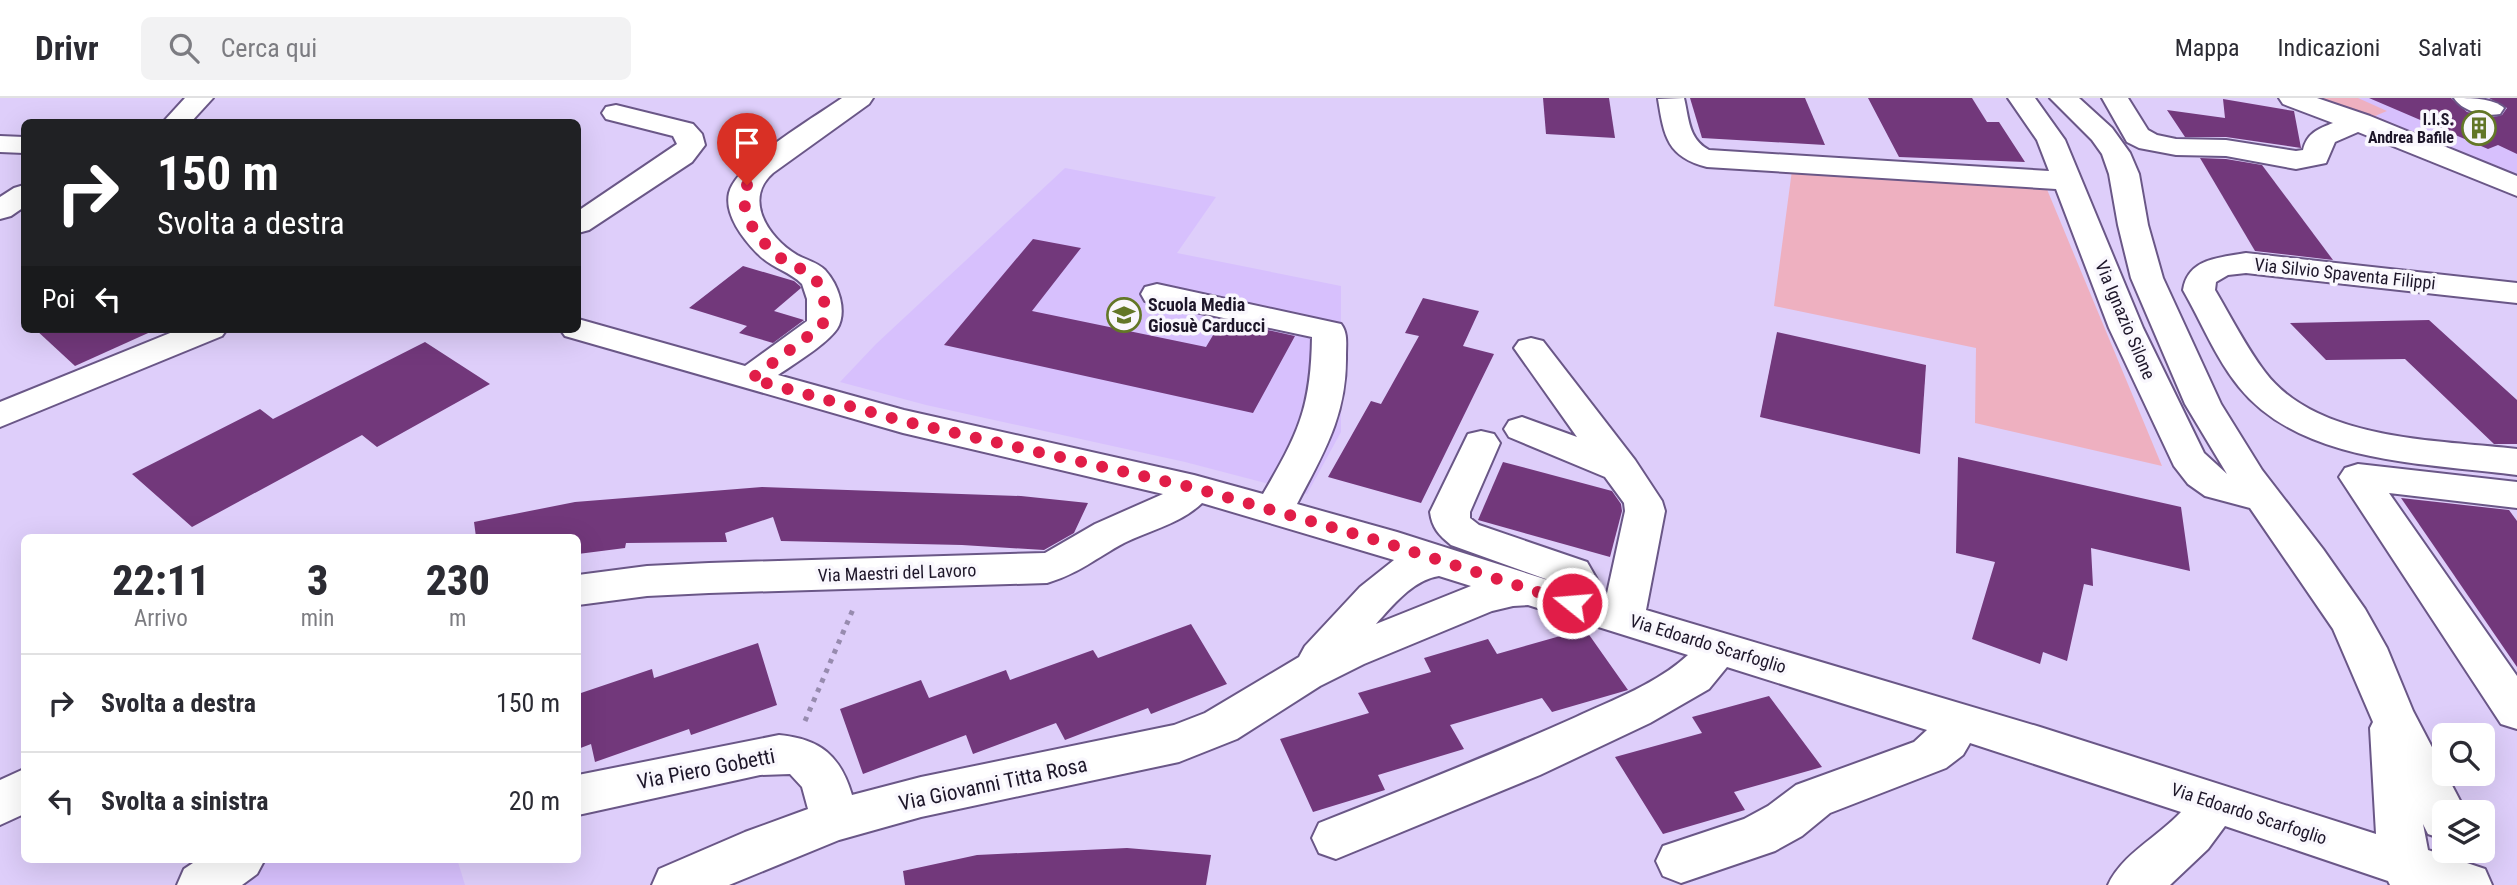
<!DOCTYPE html>
<html lang="it">
<meta charset="utf-8">
<style>
:root{--surface:#fff;--page:#f2f2f3;--text:#2b2b33;--muted:#7c7c81;--line:#e1e1e2}
body{margin:0;font-family:"Roboto Condensed",sans-serif;background:var(--page);color:var(--text);height:100vh;display:flex;flex-direction:column;font-size:26px;white-space:nowrap}
*{box-sizing:border-box;margin:0}
p{font-size:23px;color:var(--muted)}
.icon{flex:none;width:38px;height:38px;fill:none;stroke:currentColor;stroke-width:2;stroke-linecap:round;stroke-linejoin:round}
.map{position:relative;flex:1;overflow:hidden}
.drawer{position:absolute;left:21px;top:436px;width:560px;height:329px;display:flex;flex-direction:column;background:var(--surface);border-radius:10px;box-shadow:0 7px 28px #0002}
.drawer>*{flex:none}
.guide{position:absolute;left:21px;top:21px;width:560px;height:214px;border-radius:10px;box-shadow:0 7px 28px #0002;background:#202124;color:#fff;overflow:hidden}
.fabs{position:absolute;left:2432px;top:625px;display:grid;gap:14px}
.fabs a{display:grid;place-items:center;width:63px;height:63px;border-radius:10px;background:var(--surface);box-shadow:0 7px 28px #0002;font-size:35px}
.pin{position:absolute;display:grid;place-items:center;width:60px;height:60px;color:#fff;margin:-72px -30px;border-radius:50% 50% 50% 0;rotate:-45deg;box-shadow:0 0 7px #0007}
.pin .icon{rotate:45deg}
.me{position:absolute;width:77px;margin:-38px;rotate:287deg;stroke-linejoin:round;filter:drop-shadow(0 0 5px #0008)}
.turn{display:flex;align-items:center;gap:24px;height:147px;padding:0 21px;font-size:32px}
.turn .icon{width:91px;height:91px;stroke-width:2.5}
.turn b{display:block;font-size:49px;line-height:60px}
.then{display:flex;align-items:center;height:66px;padding:0 21px;background:#0003;gap:14px;font-size:26px}
.eta{display:flex;justify-content:space-evenly;align-items:center;height:119px;text-align:center}
.eta b{font-size:42px;font-weight:800;line-height:49px}
ul{padding:0;list-style:none}
li{display:flex;align-items:center;gap:21px;height:98px;padding:0 21px;border-top:2px solid var(--line)}
li div{flex:1}
li b{display:block;font-size:26px}
li em{font-style:normal}
header{display:flex;align-items:center;gap:42px;box-sizing:border-box;height:98px;padding:0 35px;background:var(--surface);border-bottom:2px solid var(--line)}
header strong{font-size:33px}
nav{display:flex;gap:38px;margin-inline-start:auto;font-size:24px}
.search{width:490px;height:63px;background:var(--page);display:flex;align-items:center;gap:18px;box-sizing:border-box;padding:0 24px;border-radius:10px;color:var(--muted);font-size:26px}
.map>svg:first-child{display:block}
</style>
<header>
<strong>Drivr</strong>
<div class="search"><svg class="icon" aria-label="search" viewBox="0 0 24 24"><circle cx="10" cy="10" r="6"/><path d="M15 15l6 6"/></svg>Cerca qui</div>
<nav><a>Mappa</a><a>Indicazioni</a><a>Salvati</a></nav>
</header>
<div class="map">
<svg width="2517" height="787" viewBox="0 0 2517 787">
<rect width="100%" height="100%" fill="#decefa"/>
<g fill="#d7c0fd">
<polygon points="2313,0 2517,0 2517,84"/>
<polygon points="1065,70 1216,99 1177,155 1341,188 1341,334 1307,396 1185,364 926,307 840,284 876,246"/>
<polygon points="271,761 457,761 465,787 232,787 246,775"/>
</g>
<g fill="#eeb0c0">
<polygon points="2313,0 2358,0 2387,13 2375,18 2436,44 2431,46"/>
<polygon points="1792,72 2046,89 2162,368 1975,325 1976,250 1774,208"/>
</g>
<g fill="#72387b">
<polygon points="1543,0 1609,0 1615,40 1546,36"/>
<polygon points="1690,0 1805,0 1825,47 1702,40"/>
<polygon points="1868,0 1972,0 1987,24 1999,24 2025,64 1899,59"/>
<polygon points="2369,0 2451,0 2467,14 2494,19 2502,17 2507,10 2489,0 2517,0 2517,56 2498,47 2488,51"/>
<polygon points="2223,1 2294,13 2301,50 2226,39 2185,39 2167,12 2225,20"/>
<polygon points="2200,60 2226,61 2262,67 2333,162 2255,153"/>
<polygon points="1033,141 1081,150 1032,213 1206,249 1222,222 1295,238 1253,315 944,247"/>
<polygon points="743,168 794,183 800,188 801,190 774,213 804,222 773,245 739,235 747,228 689,210"/>
<polygon points="1423,200 1479,213 1463,248 1494,256 1421,405 1328,379 1371,303 1381,306 1419,238 1405,235"/>
<polygon points="2429,222 2517,302 2517,346 2494,346 2405,261 2326,262 2290,225"/>
<polygon points="35,231 157,231 75,268"/>
<polygon points="1777,234 1926,267 1920,356 1760,319"/>
<polygon points="425,244 490,286 377,349 362,337 192,429 132,376 260,311 273,321"/>
<polygon points="1958,359 2181,409 2190,473 2091,450 2093,488 2084,486 2067,563 2043,554 2040,566 1972,541 1995,464 1956,455"/>
<polygon points="1503,364 1612,393 1621,406 1622,413 1610,459 1478,422"/>
<polygon points="762,389 1021,398 1088,405 1074,435 1044,452 962,447 781,443 773,419 725,435 727,444 626,445 625,450 578,456 578,439 476,439 474,424 575,404"/>
<polygon points="2401,400 2509,412 2517,423 2517,569"/>
<polygon points="1191,526 1227,586 1151,616 1148,610 1065,642 1056,625 973,656 966,637 863,676 840,611 921,582 929,600 1006,572 1010,582 1093,552 1098,560"/>
<polygon points="1585,531 1628,592 1552,614 1542,600 1450,627 1464,651 1378,677 1385,692 1313,714 1280,641 1369,615 1358,595 1431,574 1424,560 1488,541 1497,556"/>
<polygon points="758,545 777,607 691,637 689,631 595,664 591,646 578,651 578,596 652,571 654,580"/>
<polygon points="1769,598 1822,669 1734,694 1745,712 1663,736 1615,659 1702,635 1692,619"/>
<polygon points="1127,750 1211,757 1206,787 905,787 903,773 977,757"/>
</g>
<g fill="none" stroke-linecap="round" stroke-linejoin="round">
<g stroke="#6a5787" stroke-width="4">
<g id="minor">
<polygon points="185,0 213,0 191,24 163,24"/>
<path d="M 842,0 L 873,0 L 869,6 L 773,75 C 743,101 768,140 797,157 C 806,162 817,164 825,172 C 838,186 848,213 837,231 C 827,246 794,266 778,277 L 904,312 L 1194,377 L 1263,396 C 1298,336 1311,310 1312,239 L 1145,203 L 1141,196 L 1145,189 L 1157,186 L 1341,226 C 1348,235 1346,246 1346,257 C 1347,317 1324,354 1297,406 L 1397,434 L 1557,485 L 1451,447 C 1439,437 1432,430 1430,414 L 1468,336 L 1481,333 L 1494,336 L 1500,345 L 1470,414 L 1470,420 L 1479,427 L 1587,464 L 1599,485 L 1595,497 L 1606,500 L 1625,413 L 1624,405 L 1605,379 L 1509,339 L 1504,331 L 1509,323 L 1522,319 L 1577,339 L 1514,250 L 1519,243 L 1531,240 L 1543,243 L 1635,362 L 1662,403 L 1665,413 L 1646,512 L 2040,629 L 2376,736 L 2370,630 L 2373,624 L 2333,531 L 2250,410 L 2205,398 L 2188,386 L 2174,368 L 2109,230 L 2056,91 L 1707,69 C 1667,59 1664,38 1658,1 L 1684,0 C 1689,20 1688,41 1709,52 L 2049,73 L 2037,42 L 2008,0 L 2035,0 L 2065,42 L 2143,230 L 2204,355 L 2227,376 L 2185,306 L 2131,180 L 2118,127 L 2109,76 L 2102,56 L 2092,42 L 2050,0 L 2079,0 L 2112,30 L 2130,55 L 2139,76 L 2148,127 L 2163,180 L 2221,306 L 2262,372 L 2323,451 L 2365,511 L 2387,550 L 2413,613 L 2466,714 L 2445,714 L 2445,742 L 2428,736 L 2423,726 L 2428,752 L 2485,771 L 2492,787 L 2390,787 L 2388,783 L 2225,728 L 2208,751 L 2170,787 L 2108,787 C 2122,756 2158,739 2181,714 L 1970,645 L 1963,657 L 1946,670 L 1830,715 L 1802,738 L 1775,753 L 1681,785 L 1663,778 L 1656,763 L 1663,748 L 1744,721 L 1768,708 L 1796,687 L 1914,644 L 1927,632 L 1727,569 L 1709,591 L 1650,625 L 1540,677 L 1336,761 L 1319,755 L 1312,740 L 1319,725 C 1405,691 1491,657 1576,619 C 1613,602 1658,585 1688,557 L 1528,507 L 1513,508 L 1492,513 L 1364,566 L 1320,588 L 1237,641 L 1179,664 L 921,719 L 839,742 L 729,787 L 652,787 L 659,771 L 745,734 L 808,711 L 802,689 L 790,676 L 760,677 L 578,717 L 578,677 L 779,637 C 820,641 840,657 852,697 L 921,679 L 1174,627 L 1205,615 L 1299,559 L 1305,548 L 1360,489 L 1394,462 L 1202,405 C 1180,426 1150,432 1124,445 C 1096,460 1080,475 1047,485 L 709,495 L 647,498 L 578,507 L 578,477 L 647,468 L 709,465 L 1045,455 L 1095,426 L 1163,396 L 903,335 L 565,238 L 560,231 L 578,231 L 578,221 L 745,268 L 807,223 L 807,201 L 802,186 C 789,173 771,170 758,156 C 744,142 724,117 729,95 C 736,65 815,19 842,0 ZM 1439,478 L 1471,488 L 1376,526 C 1393,507 1413,482 1439,478 Z"/>
<path d="M 2102,0 L 2128,0 L 2148,32 L 2157,37 L 2176,41 L 2226,42 L 2296,53 L 2303,52 C 2307,35 2318,31 2333,25 L 2283,6 L 2279,0 L 2317,0 L 2370,18 L 2517,78 L 2517,98 L 2358,34 L 2335,44 L 2326,65 L 2296,71 L 2226,58 L 2176,57 L 2139,50 L 2127,44 Z"/>
<path d="M 2454,0 C 2470,0 2493,0 2504,10 L 2500,16 C 2485,19 2462,13 2454,0 Z"/>
<polygon points="616,7 693,26 702,36 705,47 692,64 589,132 578,135 578,113 677,46 673,38 606,21 602,15 606,9"/>
<polygon points="0,38 24,39 24,55 0,54"/>
<polygon points="24,87 24,109 11,118 0,121 0,99 14,90"/>
<path d="M 2246,155 L 2517,185 L 2517,205 L 2246,175 L 2228,177 L 2216,184 L 2215,192 C 2231,219 2246,249 2265,274 C 2317,343 2438,342 2517,351 L 2517,377 C 2426,365 2301,366 2239,289 C 2216,261 2201,223 2183,192 C 2188,160 2219,160 2246,155 Z"/>
<polygon points="180,231 227,231 222,238 0,329 0,304"/>
<polygon points="2358,366 2517,384 2517,410 2389,395 2517,578 2517,631 2501,626 2339,379 2345,370"/>
<polygon points="24,671 24,716 0,727 0,682"/>
<polygon points="199,761 265,761 257,776 242,787 177,787 184,771"/>
</g>
</g>
<polyline stroke="#978bae" stroke-width="5" stroke-dasharray="4.5 6" stroke-linecap="butt" points="805,623 854,509"/>
<use href="#minor" fill="#fff" fill-rule="evenodd"/>
</g>
<g fill="none" stroke-linecap="round" stroke-linejoin="round">
<path stroke="#e11d48" stroke-width="12" stroke-dasharray="0 21.6" d="M 747,87 C 736,114 760,145 782,161 C 791,168 803,170 811,177 C 824,187 828,213 822,228 L 751,281 L 903,323 L 1195,390 L 1383,444 L 1572,505"/>
</g>
<defs>
<g id="building-ring" transform="scale(1.75)"><circle r="9.5" fill="#f9f7fd" stroke="#637727" stroke-width="1.5"/><path d="M-4-6H4V6H1V3H-1V6H-4ZM-2.5-4.3h1.7v1.8h-1.7ZM.8-4.3h1.7v1.8H.8ZM-2.5-1h1.7V.8h-1.7ZM.8-1h1.7V.8H.8Z" fill="#637727"/></g>
<g id="school-ring" transform="scale(1.75)"><circle r="9.5" fill="#f9f7fd" stroke="#637727" stroke-width="1.5"/><path d="M0-5L7-2L0 1L-7-2ZM-4 1L0 2.5L4 1V4Q0 6-4 4Z" fill="#637727"/></g>
</defs>
<g fill-rule="evenodd">
<use href="#building-ring" x="2479" y="30"/>
<use href="#school-ring" x="1124" y="217"/>
</g>
<g text-anchor="middle" stroke-width="7" stroke-linejoin="round" paint-order="stroke">
<g font-size="16" font-weight="bold" fill="#1d1629" stroke="#f9f7fd" text-anchor="end">
<text x="2454" y="27">I.I.S.<tspan x="2454" dy="18">Andrea Bafile</tspan></text>
</g>
<g font-size="18" fill="#1d1629" stroke="#f9f7fd">
<text transform="translate(2345 176) rotate(6)" y="6">Via Silvio Spaventa Filippi</text>
<text transform="translate(2125 222) rotate(67)" y="6">Via Ignazio Silone</text>
<text transform="translate(897 475) rotate(-2)" y="6">Via Maestri del Lavoro</text>
<text transform="translate(1708 546) rotate(17)" y="6">Via Edoardo Scarfoglio</text>
<text transform="translate(2249 716) rotate(18)" y="6">Via Edoardo Scarfoglio</text>
</g>
<g font-size="18" font-weight="bold" fill="#1d1629" stroke="#f9f7fd" text-anchor="start">
<text x="1148" y="213">Scuola Media<tspan x="1148" dy="21">Giosuè Carducci</tspan></text>
</g>
<g font-size="21" fill="#1d1629" stroke="#f9f7fd">
<text transform="translate(706 671) rotate(-11)" y="7">Via Piero Gobetti</text>
<text transform="translate(993 686) rotate(-12)" y="7">Via Giovanni Titta Rosa</text>
</g>
</g>
</svg>
<div class="fabs">
<a><svg class="icon" aria-label="search" viewBox="0 0 24 24"><circle cx="10" cy="10" r="6"/><path d="M15 15l6 6"/></svg></a>
<a><svg class="icon" aria-label="layers" viewBox="0 0 24 24"><path d="M12 4l9 5-9 5-9-5zM3 14l9 5 9-5"/></svg></a>
</div>
<div class="pin" style="left:747px;top:87px;background:#d93025"><svg class="icon" aria-label="arrive" viewBox="0 0 24 24"><path d="M6 21V4h12l-3 4 3 4H6"/></svg></div>
<svg class="me" style="left:1572px;top:505px" viewBox="-20 -20 40 40"><circle r="17" fill="#e11d48" stroke="#fff" stroke-width="3"/><path d="M0-11L8 9 0 5-8 9z" fill="#fff"/></svg>
<div class="guide">
<div class="turn"><svg class="icon" aria-label="right" viewBox="0 0 24 24"><path d="M7 20v-9h11M14 6l5 5-5 5"/></svg><div><b>150 m</b>Svolta a destra</div></div>
<div class="then">Poi<svg class="icon" aria-label="left" viewBox="0 0 24 24"><path d="M17 20v-9H6M10 6l-5 5 5 5"/></svg></div>
</div>
<section class="drawer">
<div class="eta">
<div><b>22:11</b><p>Arrivo</p></div>
<div><b>3</b><p>min</p></div>
<div><b>230</b><p>m</p></div>
</div>
<ul>
<li><svg class="icon" aria-label="right" viewBox="0 0 24 24"><path d="M7 20v-9h11M14 6l5 5-5 5"/></svg><div><b>Svolta a destra</b></div><em>150 m</em></li>
<li><svg class="icon" aria-label="left" viewBox="0 0 24 24"><path d="M17 20v-9H6M10 6l-5 5 5 5"/></svg><div><b>Svolta a sinistra</b></div><em>20 m</em></li>
</ul>
</section>
</div>
